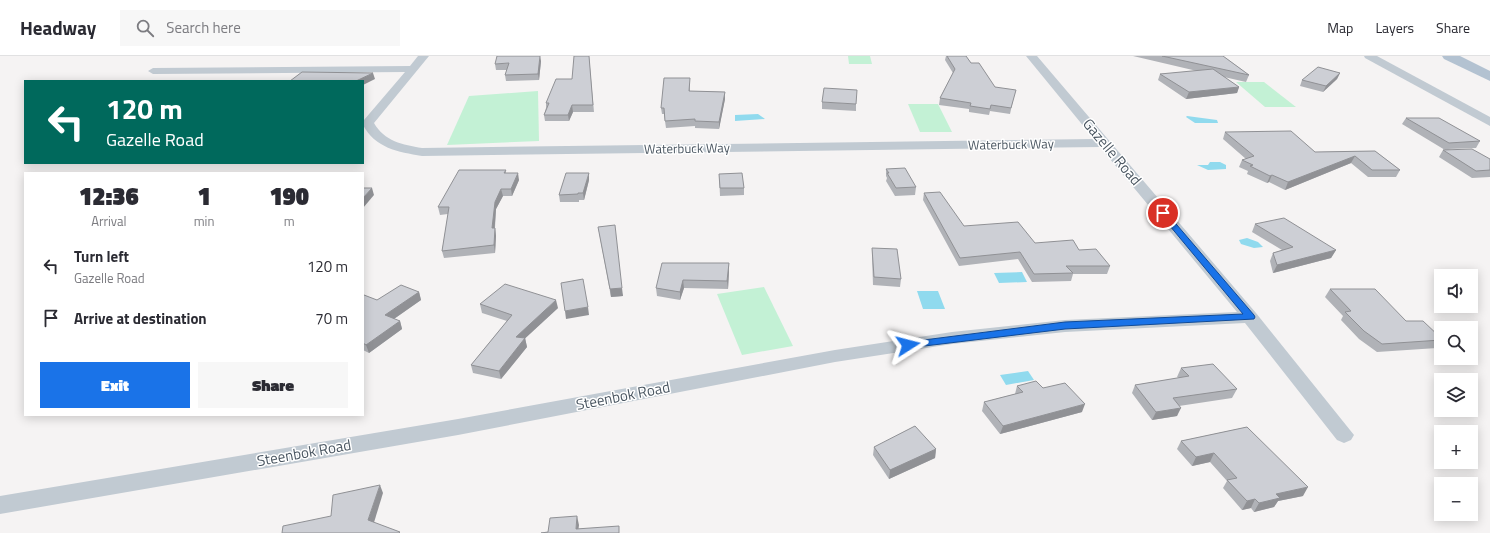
<!DOCTYPE html>
<meta charset="utf-8">
<style>
:root{--surface:#fff;--page:#f7f7f7;--text:#2b2b33;--muted:#7c7c81;--line:#e1e1e2;--accent:#1a73e8}
body{margin:0;font-family:"Titillium Web",sans-serif;background:var(--page);color:var(--text);height:100vh;display:flex;flex-direction:column;font-size:15px;white-space:nowrap}
*{box-sizing:border-box;margin:0}
p{font-size:13px;color:var(--muted)}
.icon{flex:none;width:22px;height:22px;fill:none;stroke:currentColor;stroke-width:2;stroke-linecap:round;stroke-linejoin:round}
.map{position:relative;flex:1;overflow:hidden}
.details{position:absolute;left:24px;top:116px;width:340px;height:244px;display:flex;flex-direction:column;background:var(--surface);border-radius:0px;box-shadow:0 2px 10px #0003}
.details>*{flex:none}
.top-card{position:absolute;left:24px;top:24px;width:340px;height:84px;border-radius:0px;box-shadow:0 2px 10px #0003;background:#00695c;color:#fff;overflow:hidden}
.tools{position:absolute;left:1434px;top:213px;display:grid;gap:8px}
.tools a{display:grid;place-items:center;width:44px;height:44px;border-radius:0px;background:var(--surface);box-shadow:0 2px 10px #0003;font-size:20px}
.pin{position:absolute;display:grid;place-items:center;width:34px;height:34px;color:#fff;margin:-17px;border:2px solid #fff;border-radius:50%;box-shadow:0 1px 4px #0007}
.me{position:absolute;width:44px;margin:-22px;rotate:81deg;stroke-linejoin:round;filter:drop-shadow(0 0 3px #0008)}
.turn{display:flex;align-items:center;gap:14px;height:84px;padding:0 16px;font-size:18px}
.turn .icon{width:52px;height:52px;stroke-width:2.5}
.turn b{display:block;font-size:28px;line-height:34px}
.eta{display:flex;justify-content:space-evenly;align-items:center;height:68px;text-align:center}
.eta b{font-size:24px;font-weight:800;line-height:28px}
.cta{display:flex;gap:8px;margin-top:auto;padding:8px 16px}
.cta a{flex:1;height:46px;border-radius:0px;background:var(--accent);color:#fff;font-size:16px;font-weight:800;line-height:46px;text-align:center}
.cta a+a{background:var(--page);color:var(--text)}
ul{padding:0;list-style:none}
li{display:flex;align-items:center;gap:12px;height:52px;padding:0 16px}
li div{flex:1}
li b{display:block;font-size:15px}
li em{font-style:normal}
header{display:flex;align-items:center;gap:24px;box-sizing:border-box;height:56px;padding:0 20px;background:var(--surface);border-bottom:1px solid var(--line)}
header strong{font-size:19px}
nav{display:flex;gap:22px;margin-inline-start:auto;font-size:14px}
.search{width:280px;height:36px;background:var(--page);display:flex;align-items:center;gap:10px;box-sizing:border-box;padding:0 14px;border-radius:0px;color:var(--muted);font-size:15px}
.map>svg:first-child{display:block}
</style>
<header>
<strong>Headway</strong>
<div class="search"><svg class="icon" aria-label="search" viewBox="0 0 24 24"><circle cx="10" cy="10" r="6"/><path d="M15 15l6 6"/></svg>Search here</div>
<nav><a>Map</a><a>Layers</a><a>Share</a></nav>
</header>
<div class="map">
<svg width="1490" height="477" viewBox="0 0 1490 477">
<rect width="100%" height="100%" fill="#f5f3f3"/>
<g fill="#c3f1d5">
<polygon points="848,0 870,0 872,8 849,8"/>
<polygon points="1236,26 1264,26 1296,51 1265,51"/>
<polygon points="538,35 539,85 447,89 469,40"/>
<polygon points="908,48 938,48 952,76 920,76"/>
<polygon points="764,231 793,290 742,299 717,238"/>
</g>
<g fill="#90daee">
<polygon points="758,58 765,63 735,65 735,59"/>
<polygon points="1187,60 1217,64 1218,67 1195,67 1186,61"/>
<polygon points="1210,106 1220,106 1226,109 1226,113 1208,114 1197,109 1208,109"/>
<polygon points="1247,182 1258,186 1263,191 1254,192 1241,188 1239,184"/>
<polygon points="1022,216 1027,226 999,227 994,217"/>
<polygon points="917,235 938,235 945,253 923,253"/>
<polygon points="1028,315 1034,324 1006,329 1000,319"/>
</g>
<g fill="none" stroke-linecap="round" stroke-linejoin="round">
<g fill="#c1cad2" fill-rule="evenodd">
<path d="M 418,0 L 429,0 L 374,67 C 384,85 403,89 422,92 L 1094,83 L 1026,0 L 1037,0 L 1256,257 L 1354,379 L 1351,384 L 1344,387 L 1337,384 L 1245,267 L 1065,276 L 952,288 L 835,306 L 458,379 L 0,458 L 0,440 L 458,363 L 835,294 L 952,276 L 1065,264 L 1237,256 L 1100,91 L 422,100 C 398,96 375,92 363,69 L 364,64 L 405,16 L 153,18 L 148,15 L 153,12 L 410,10 Z"/>
<polygon points="1364,0 1377,0 1490,61 1490,70 1365,2"/>
</g>
<polygon fill="#b3c2d1" fill-rule="evenodd" points="1442,0 1460,0 1490,15 1490,25 1444,3"/>
</g>
<g fill="#b0b2b7">
<polygon points="589,0 594,56 573,56 569,65 545,65 544,59 546,52 546,47 572,23"/>
<polygon points="946,0 966,0 971,7 995,31 1014,40 1010,58 990,55 989,59 969,56 969,53 939,49 940,42 953,17 945,4"/>
<polygon points="1133,0 1223,0 1249,19 1246,26 1224,21 1239,31 1237,37 1186,43 1158,24 1160,18 1197,15"/>
<polygon points="541,5 539,24 506,25 505,19 507,14 496,14 495,8"/>
<polygon points="1340,17 1337,23 1323,36 1300,30 1302,24"/>
<polygon points="690,28 690,35 725,36 725,43 719,73 695,72 695,70 666,72 664,58 662,58 661,52"/>
<polygon points="822,46 856,48 856,55 822,53"/>
<polygon points="1406,62 1480,85 1476,92 1448,93 1490,103 1490,121 1472,122 1439,101 1443,94 1445,94 1402,68"/>
<polygon points="1225,76 1315,96 1375,95 1400,114 1396,121 1368,121 1351,107 1285,134 1269,126 1267,127 1247,118 1248,115 1239,111 1242,104 1246,103 1223,83"/>
<polygon points="886,113 916,131 915,139 895,140 886,125 887,122 886,120"/>
<polygon points="506,114 506,117 519,124 512,140 503,140 496,153 495,172 496,180 495,197 444,202 442,195 448,158 440,159 438,151"/>
<polygon points="719,118 744,132 744,139 720,140"/>
<polygon points="589,124 584,144 579,144 579,146 560,146 559,139"/>
<polygon points="924,137 964,170 1035,187 1079,194 1110,210 1107,218 1073,218 1071,225 1032,226 1018,203 959,210 923,144"/>
<polygon points="1255,168 1336,194 1331,202 1273,217 1270,205 1273,197 1282,194 1252,176"/>
<polygon points="598,171 623,240 611,241"/>
<polygon points="872,192 901,223 900,231 873,229 872,200"/>
<polygon points="729,207 729,215 728,233 684,232 680,244 657,240 656,232"/>
<polygon points="1330,233 1406,265 1441,282 1441,286 1437,292 1377,296 1359,283 1341,264 1343,260 1325,241"/>
<polygon points="419,236 421,244 394,263 400,265 402,273 369,297 363,294 363,240 377,244"/>
<polygon points="480,248 558,252 525,282 527,291 501,323 473,317 471,309 507,265 482,257"/>
<polygon points="1181,312 1237,333 1232,342 1179,350 1177,360 1152,364 1132,337 1135,329 1179,322 1177,321"/>
<polygon points="1017,330 1043,332 1082,356 1000,378 982,355 984,346 1015,338"/>
<polygon points="1247,371 1303,440 1278,445 1274,451 1254,456 1251,452 1242,454 1223,432 1227,425 1210,406 1192,410 1177,393 1181,385"/>
<polygon points="874,391 936,393 935,402 889,423 873,399"/>
</g>
<g fill="#909195">
<polygon points="540,0 541,5 539,24 538,18"/>
<polygon points="373,17 375,23 363,29 363,25 356,25"/>
<polygon points="1340,17 1337,23 1323,36 1326,30"/>
<polygon points="1239,31 1237,37 1186,43 1189,36"/>
<polygon points="725,36 725,43 719,73 719,66"/>
<polygon points="572,49 573,56 569,65 568,59"/>
<polygon points="1355,100 1351,107 1285,134 1288,126"/>
<polygon points="518,117 519,124 512,140 511,133"/>
<polygon points="589,117 589,124 584,144 583,137"/>
<polygon points="1272,119 1269,126 1267,127 1270,120"/>
<polygon points="372,132 374,139 363,152 363,142"/>
<polygon points="501,133 503,140 496,153 494,180 492,172 495,146"/>
<polygon points="495,172 496,180 495,197 494,189"/>
<polygon points="1336,194 1331,202 1273,217 1277,209"/>
<polygon points="729,207 729,215 728,233 727,225"/>
<polygon points="683,224 684,232 680,244 680,236"/>
<polygon points="622,232 623,240 611,241 610,233"/>
<polygon points="419,236 421,244 388,267 385,259"/>
<polygon points="556,244 558,252 518,289 516,281"/>
<polygon points="588,251 589,259 566,263 565,255"/>
<polygon points="400,265 402,273 369,297 366,289"/>
<polygon points="525,282 527,291 501,323 499,315"/>
<polygon points="1085,348 1082,356 1000,378 1003,370"/>
<polygon points="1181,352 1177,360 1152,364 1156,356"/>
<polygon points="936,393 935,402 889,423 890,414"/>
<polygon points="1214,397 1210,406 1192,410 1196,401"/>
<polygon points="380,429 383,437 372,473 368,464"/>
<polygon points="1308,431 1303,440 1278,445 1274,451 1254,456 1259,447 1276,438"/>
<polygon points="1255,443 1251,452 1242,454 1247,445"/>
<polygon points="577,460 579,469 578,477 576,473"/>
</g>
<g fill="#cdcfd5" stroke="#909195">
<polygon points="497,0 540,0 538,18 505,19 509,7 495,8"/>
<polygon points="574,0 589,0 593,49 572,49 568,59 544,59 549,47 546,47 556,23 572,23"/>
<polygon points="947,0 966,0 971,7 979,7 995,31 1016,34 1011,52 991,49 990,53 970,50 971,47 940,42 955,13"/>
<polygon points="1162,0 1223,0 1249,19"/>
<polygon points="1318,11 1340,17 1326,30 1302,24"/>
<polygon points="1213,13 1239,31 1189,36 1160,18"/>
<polygon points="302,16 373,17 356,25 290,25"/>
<polygon points="664,22 690,22 689,35 725,36 719,66 695,65 695,63 665,65 664,52 661,52"/>
<polygon points="824,32 857,34 856,48 822,46"/>
<polygon points="1406,62 1439,62 1480,85 1449,87"/>
<polygon points="1291,75 1315,96 1375,95 1400,114 1372,114 1355,100 1288,126 1272,119 1270,120 1250,110 1253,109 1242,104 1254,100 1225,76"/>
<polygon points="1472,93 1490,103 1490,114 1476,115 1443,94"/>
<polygon points="905,112 916,131 896,132 887,117 889,117 886,113"/>
<polygon points="459,114 506,114 504,117 518,117 511,133 501,133 495,146 492,172 495,172 494,189 442,195 449,151 438,151"/>
<polygon points="566,117 589,117 583,137 578,137 578,138 559,139"/>
<polygon points="742,117 744,132 720,132 719,118"/>
<polygon points="363,132 372,132 363,142"/>
<polygon points="940,136 964,170 1018,166 1035,187 1073,184 1079,194 1096,193 1110,210 1066,210 1073,217 1034,218 1020,196 960,202 924,137"/>
<polygon points="1284,162 1336,194 1277,209 1273,197 1293,191 1255,168"/>
<polygon points="615,169 622,232 610,233 598,171"/>
<polygon points="872,192 897,193 901,223 874,221"/>
<polygon points="662,207 729,207 727,225 683,224 680,236 656,232"/>
<polygon points="583,223 588,251 565,255 561,227"/>
<polygon points="505,228 556,244 516,281 525,282 499,315 471,309 512,259 480,248"/>
<polygon points="401,229 419,236 385,259 400,265 366,289 363,287 363,240 364,239 377,244"/>
<polygon points="1330,233 1375,233 1406,265 1423,265 1441,282 1441,284 1382,288 1364,275 1345,256 1351,255"/>
<polygon points="1213,308 1237,333 1173,342 1181,352 1156,356 1135,329 1189,320 1181,312"/>
<polygon points="1036,325 1043,332 1065,327 1085,348 1003,370 984,346 1023,336 1017,330"/>
<polygon points="915,370 936,393 890,414 874,391"/>
<polygon points="1247,371 1308,431 1276,438 1280,442 1259,447 1255,443 1247,445 1227,424 1237,422 1214,397 1196,401 1181,385"/>
<polygon points="380,429 368,464 400,476 399,477 282,477 283,470 331,460 333,439"/>
<polygon points="577,460 576,473 619,470 619,477 541,477 548,476 550,462"/>
</g>
<polygon fill="#1a73e8" stroke="#114b97" points="1163,154 1165,155 1254,259 1255,261 1254,263 1065,273 908,292 903,289 908,286 1065,266 1243,258 1160,158 1159,157"/>
<g text-anchor="middle" stroke-width="3" stroke-linejoin="round" paint-order="stroke">
<g font-size="13" fill="#4a5661" stroke="#fff">
<text transform="translate(1011 88) rotate(-1)" y="5">Waterbuck Way</text>
<text transform="translate(687 92) rotate(-1)" y="5">Waterbuck Way</text>
</g>
<g font-size="15" fill="#4a5661" stroke="#fff">
<text transform="translate(1112 96) rotate(50)" y="5">Gazelle Road</text>
<text transform="translate(623 340) rotate(-11)" y="5">Steenbok Road</text>
<text transform="translate(304 397) rotate(-10)" y="5">Steenbok Road</text>
</g>
</g>
</svg>
<div class="tools">
<a><svg class="icon" aria-label="sound" viewBox="0 0 24 24"><path d="M4 9h4l5-4v14l-5-4H4zM17 9q2 3 0 6"/></svg></a>
<a><svg class="icon" aria-label="search" viewBox="0 0 24 24"><circle cx="10" cy="10" r="6"/><path d="M15 15l6 6"/></svg></a>
<a><svg class="icon" aria-label="layers" viewBox="0 0 24 24"><path d="M12 4l9 5-9 5-9-5zM3 14l9 5 9-5"/></svg></a>
<a>+</a>
<a>−</a>
</div>
<div class="pin" style="left:1163px;top:157px;background:#d93025"><svg class="icon" aria-label="arrive" viewBox="0 0 24 24"><path d="M6 21V4h12l-3 4 3 4H6"/></svg></div>
<svg class="me" style="left:908px;top:289px" viewBox="-20 -20 40 40"><path d="M0-17L14 15 0 8-14 15z" fill="#1a73e8" stroke="#fff" stroke-width="4"/></svg>
<div class="top-card">
<div class="turn"><svg class="icon" aria-label="left" viewBox="0 0 24 24"><path d="M17 20v-9H6M10 6l-5 5 5 5"/></svg><div><b>120 m</b>Gazelle Road</div></div>
</div>
<section class="details">
<div class="eta">
<div><b>12:36</b><p>Arrival</p></div>
<div><b>1</b><p>min</p></div>
<div><b>190</b><p>m</p></div>
</div>
<ul>
<li><svg class="icon" aria-label="left" viewBox="0 0 24 24"><path d="M17 20v-9H6M10 6l-5 5 5 5"/></svg><div><b>Turn left</b><p>Gazelle Road</p></div><em>120 m</em></li>
<li><svg class="icon" aria-label="arrive" viewBox="0 0 24 24"><path d="M6 21V4h12l-3 4 3 4H6"/></svg><div><b>Arrive at destination</b></div><em>70 m</em></li>
</ul>
<div class="cta"><a>Exit</a><a>Share</a></div>
</section>
</div>
